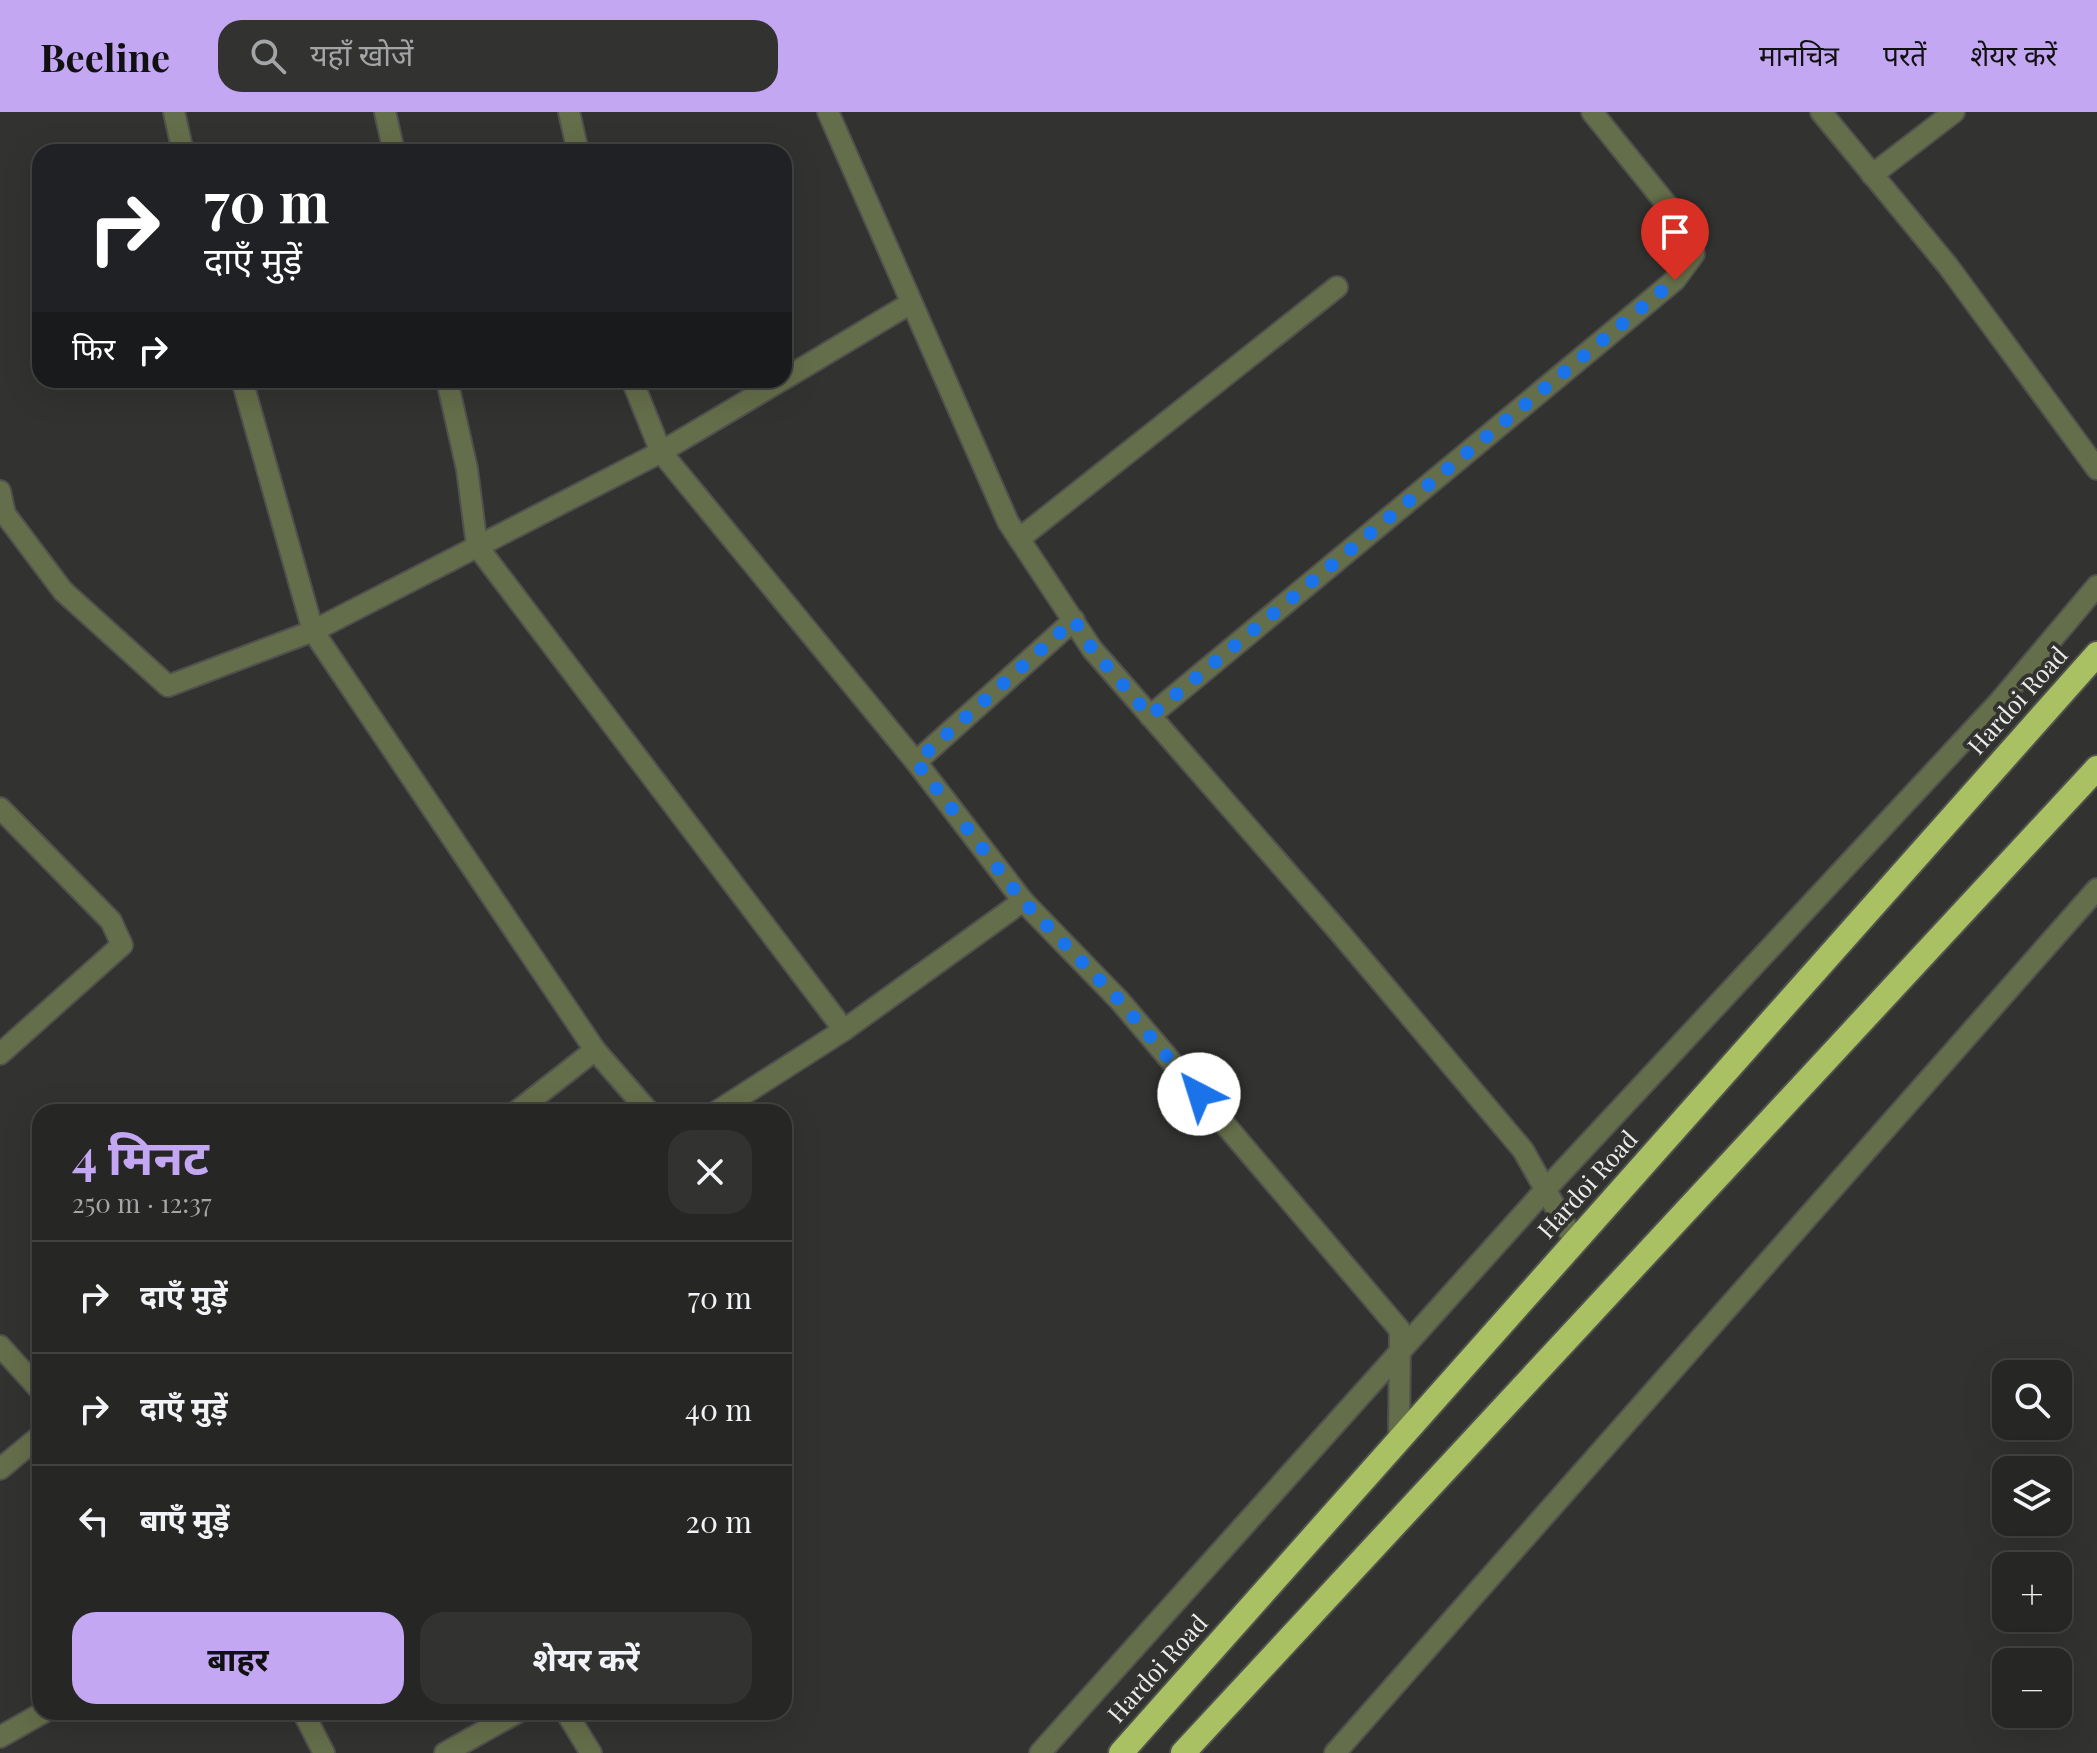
<!DOCTYPE html>
<html lang="hi">
<meta charset="utf-8">
<style>
:root{--surface:#262624;--page:#323231;--text:#f1f3f6;--muted:#a4a5a6;--line:#424341;--accent:#c3a7f2}
body{margin:0;font-family:"Playfair Display","Noto Sans Devanagari",serif;background:var(--page);color:var(--text);height:100vh;display:flex;flex-direction:column;font-size:30px;white-space:nowrap}
*{box-sizing:border-box;margin:0}
p{font-size:26px;color:var(--muted)}
.icon{flex:none;width:44px;height:44px;fill:none;stroke:currentColor;stroke-width:2;stroke-linecap:round;stroke-linejoin:round}
.map{position:relative;flex:1;overflow:hidden}
.details{position:absolute;left:32px;top:992px;width:760px;height:616px;display:flex;flex-direction:column;background:var(--surface);border-radius:24px;box-shadow:0 8px 32px #0002,0 0 0 2px var(--line)}
.details>*{flex:none}
.guide{position:absolute;left:32px;top:32px;width:760px;height:244px;border-radius:24px;box-shadow:0 8px 32px #0002,0 0 0 2px var(--line);background:#202124;color:#fff;overflow:hidden}
.buttons{position:absolute;left:1992px;top:1248px;display:grid;gap:16px}
.buttons a{display:grid;place-items:center;width:80px;height:80px;border-radius:16px;background:var(--surface);box-shadow:0 8px 32px #0002,0 0 0 2px var(--line);font-size:40px}
.pin{position:absolute;display:grid;place-items:center;width:68px;height:68px;color:#fff;margin:-82px -34px;border-radius:50% 50% 50% 0;rotate:-45deg;box-shadow:0 0 8px #0007}
.pin .icon{rotate:45deg}
.me{position:absolute;width:88px;margin:-44px;rotate:320deg;stroke-linejoin:round;filter:drop-shadow(0 0 6px #0008)}
.turn{display:flex;align-items:center;gap:28px;height:168px;padding:0 40px;font-size:36px}
.turn .icon{width:104px;height:104px;stroke-width:2.5}
.turn b{display:block;font-size:56px;line-height:68px}
.then{display:flex;align-items:center;height:76px;padding:0 40px;background:#0003;gap:16px;font-size:30px}
.round{display:grid;place-items:center;flex:none;width:84px;height:84px;border-radius:24px;background:var(--page)}
.head{display:flex;align-items:center;justify-content:space-between;height:136px;padding:0 40px}
h1{font-size:48px;font-weight:700;line-height:60px;color:var(--accent)}
.cta{display:flex;gap:16px;margin-top:auto;padding:16px 40px}
.cta a{flex:1;height:92px;border-radius:24px;background:var(--accent);color:#111;font-size:32px;font-weight:700;line-height:92px;text-align:center}
.cta a+a{background:var(--page);color:var(--text)}
ul{padding:0;list-style:none}
li{display:flex;align-items:center;gap:24px;height:112px;padding:0 40px;border-top:2px solid var(--line)}
li div{flex:1}
li b{display:block;font-size:30px}
li em{font-style:normal}
header{display:flex;align-items:center;gap:48px;box-sizing:border-box;height:112px;padding:0 40px;background:var(--accent);color:#111}
header strong{font-size:38px}
nav{display:flex;gap:44px;margin-inline-start:auto;font-size:28px}
.search{width:560px;height:72px;background:var(--page);display:flex;align-items:center;gap:20px;box-sizing:border-box;padding:0 28px;border-radius:24px;color:var(--muted);font-size:30px}
.map>svg:first-child{display:block}
</style>
<header>
<strong>Beeline</strong>
<div class="search"><svg class="icon" aria-label="search" viewBox="0 0 24 24"><circle cx="10" cy="10" r="6"/><path d="M15 15l6 6"/></svg>यहाँ खोजें</div>
<nav><a>मानचित्र</a><a>परतें</a><a>शेयर करें</a></nav>
</header>
<div class="map">
<svg width="2097" height="1641" viewBox="0 0 2097 1641">
<rect width="100%" height="100%" fill="#323330"/>
<g fill="none" stroke-linecap="round" stroke-linejoin="round">
<g stroke="#50514e" stroke-width="24">
<g id="minor">
<polyline points="174,0 183,40"/>
<polyline points="385,0 394,40"/>
<polyline points="569,0 578,40"/>
<polyline points="828,0 1008,410 1092,537 1340,821 1523,1038 1575,1130"/>
<polyline points="1821,0 1948,154 2097,357"/>
<polyline points="1872,63 1954,0"/>
<polyline points="784,267 911,191"/>
<polyline points="242,268 313,519 661,340 782,268"/>
<polyline points="447,268 467,357 477,434 844,918 716,1000"/>
<polyline points="632,268 661,340 916,650"/>
<polyline points="0,379 5,402 63,479 168,574 313,519 595,938"/>
<polyline points="1019,427 1337,175"/>
<polyline points="1150,604 1675,168 1694,142 1689,120 1592,0"/>
<polyline points="0,696 111,809 122,833 0,942"/>
<polyline points="1023,789 1119,888 1400,1218 1399,1328"/>
<polyline points="844,918 1023,789 916,650 1074,508"/>
<polyline points="516,1000 595,938 649,1000"/>
<polyline points="0,1234 40,1278"/>
<polyline points="0,1357 40,1324"/>
<polyline points="303,1600 324,1641"/>
<polyline points="566,1600 591,1641"/>
<polyline points="0,1625 44,1600"/>
<polyline points="445,1641 518,1600"/>
<polyline points="1040,1641 1545,1078 2000,589 2097,474"/>
<polyline points="1335,1641 2097,777"/>
</g>
</g>
<g stroke="#50514e" stroke-width="28">
<g id="highway">
<polyline points="1121,1641 2097,542"/>
<polyline points="1183,1641 2097,656"/>
</g>
</g>
<use href="#minor" stroke="#656e4a" stroke-width="20"/>
<use href="#highway" stroke="#a9c063" stroke-width="24"/>
</g>
<g fill="none" stroke-linecap="round" stroke-linejoin="round">
<polyline stroke="#1a73e8" stroke-width="14" stroke-dasharray="0 25.2" points="1199,982 1119,888 1023,789 916,650 1074,508 1092,537 1150,604 1675,168"/>
</g>
<g text-anchor="middle" stroke-width="8" stroke-linejoin="round" paint-order="stroke">
<g font-size="24" fill="#ecedeb" stroke="#323330">
<text transform="translate(2018 589) rotate(-48)" y="8">Hardoi Road</text>
<text transform="translate(1588 1073) rotate(-48)" y="8">Hardoi Road</text>
<text transform="translate(1158 1557) rotate(-48)" y="8">Hardoi Road</text>
</g>
</g>
</svg>
<div class="buttons">
<a><svg class="icon" aria-label="search" viewBox="0 0 24 24"><circle cx="10" cy="10" r="6"/><path d="M15 15l6 6"/></svg></a>
<a><svg class="icon" aria-label="layers" viewBox="0 0 24 24"><path d="M12 4l9 5-9 5-9-5zM3 14l9 5 9-5"/></svg></a>
<a>+</a>
<a>−</a>
</div>
<div class="pin" style="left:1675px;top:168px;background:#d93025"><svg class="icon" aria-label="arrive" viewBox="0 0 24 24"><path d="M6 21V4h12l-3 4 3 4H6"/></svg></div>
<svg class="me" style="left:1199px;top:982px" viewBox="-20 -20 40 40"><circle r="19" fill="#fff"/><path d="M0-13L10 11 0 6-10 11z" fill="#1a73e8"/></svg>
<div class="guide">
<div class="turn"><svg class="icon" aria-label="right" viewBox="0 0 24 24"><path d="M7 20v-9h11M14 6l5 5-5 5"/></svg><div><b>70 m</b>दाएँ मुड़ें</div></div>
<div class="then">फिर<svg class="icon" aria-label="right" viewBox="0 0 24 24"><path d="M7 20v-9h11M14 6l5 5-5 5"/></svg></div>
</div>
<section class="details">
<div class="head"><div><h1>4 मिनट</h1><p>250 m · 12:37</p></div><a class="round"><svg class="icon" aria-label="close" viewBox="0 0 24 24"><path d="M6 6l12 12M18 6L6 18"/></svg></a></div>
<ul>
<li><svg class="icon" aria-label="right" viewBox="0 0 24 24"><path d="M7 20v-9h11M14 6l5 5-5 5"/></svg><div><b>दाएँ मुड़ें</b></div><em>70 m</em></li>
<li><svg class="icon" aria-label="right" viewBox="0 0 24 24"><path d="M7 20v-9h11M14 6l5 5-5 5"/></svg><div><b>दाएँ मुड़ें</b></div><em>40 m</em></li>
<li><svg class="icon" aria-label="left" viewBox="0 0 24 24"><path d="M17 20v-9H6M10 6l-5 5 5 5"/></svg><div><b>बाएँ मुड़ें</b></div><em>20 m</em></li>
</ul>
<div class="cta"><a>बाहर</a><a>शेयर करें</a></div>
</section>
</div>
